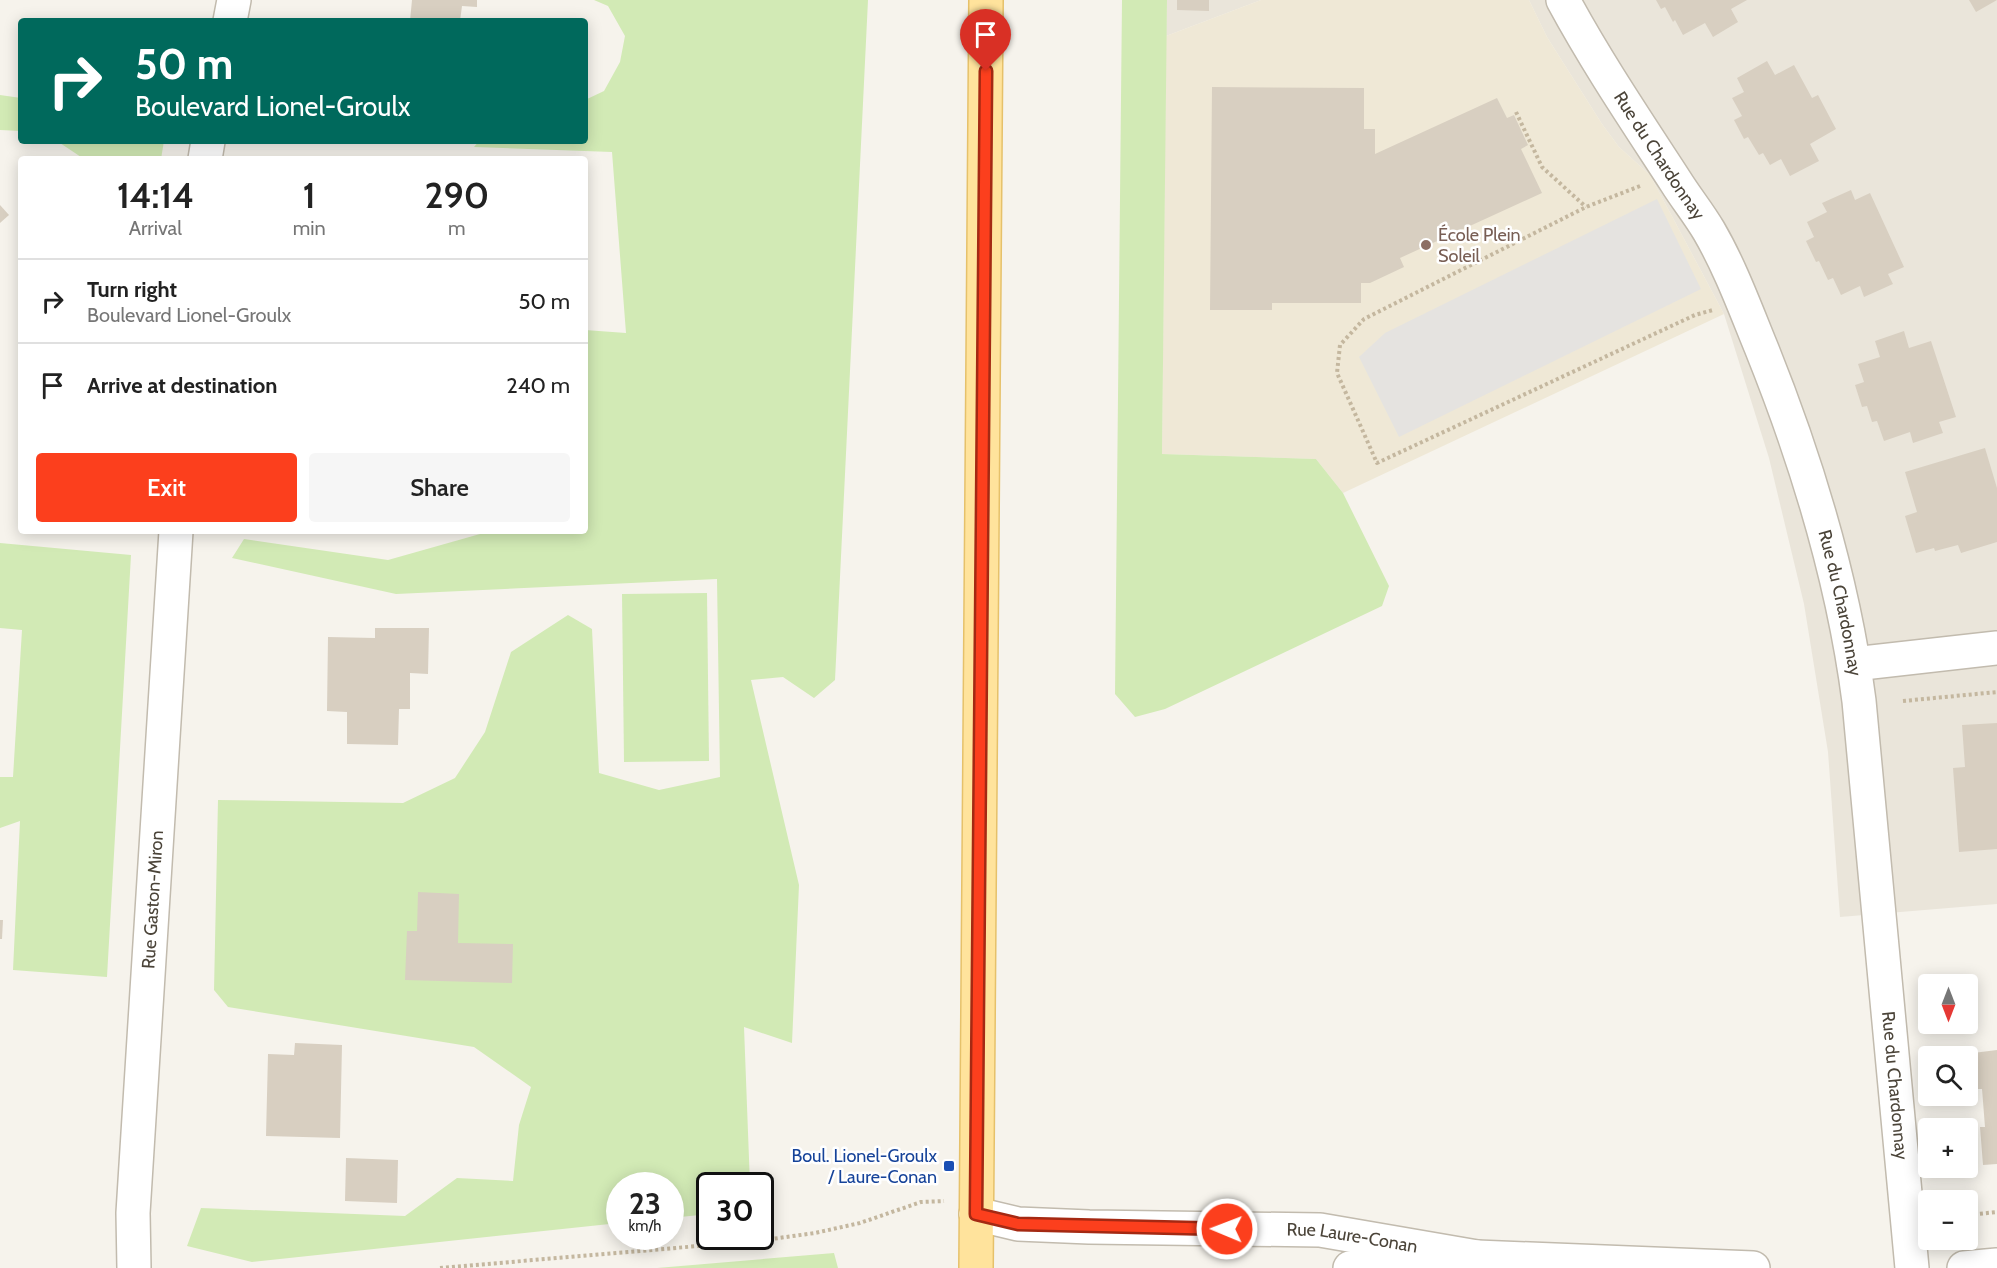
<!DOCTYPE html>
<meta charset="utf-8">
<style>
:root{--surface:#fff;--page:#f6f6f6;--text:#222;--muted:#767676;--line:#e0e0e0;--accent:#fc3f1d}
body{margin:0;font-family:Cabin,sans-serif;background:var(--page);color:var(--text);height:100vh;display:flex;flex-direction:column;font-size:22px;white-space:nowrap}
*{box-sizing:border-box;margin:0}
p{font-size:20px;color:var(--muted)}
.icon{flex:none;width:33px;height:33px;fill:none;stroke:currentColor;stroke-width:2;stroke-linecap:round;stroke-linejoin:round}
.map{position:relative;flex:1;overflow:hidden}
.sheet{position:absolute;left:18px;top:156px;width:570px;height:378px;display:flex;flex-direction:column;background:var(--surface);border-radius:6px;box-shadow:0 3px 15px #0003}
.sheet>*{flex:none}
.hud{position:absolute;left:18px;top:18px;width:570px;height:126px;border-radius:6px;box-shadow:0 3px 15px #0003;background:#00695c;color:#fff;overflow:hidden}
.needle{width:39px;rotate:180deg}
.controls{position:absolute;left:1918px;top:974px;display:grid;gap:12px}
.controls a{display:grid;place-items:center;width:60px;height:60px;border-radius:6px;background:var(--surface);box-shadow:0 3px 15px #0003;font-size:30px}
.speed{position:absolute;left:606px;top:1172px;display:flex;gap:12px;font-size:30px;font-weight:700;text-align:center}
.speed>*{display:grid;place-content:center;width:78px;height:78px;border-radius:50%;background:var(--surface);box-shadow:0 3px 15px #0003;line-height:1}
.speed small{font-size:15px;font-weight:400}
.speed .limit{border:3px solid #111;border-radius:9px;background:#fff;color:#111}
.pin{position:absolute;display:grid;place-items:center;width:51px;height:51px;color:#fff;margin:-62px -26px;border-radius:50% 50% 50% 0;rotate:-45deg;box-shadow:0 0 6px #0007}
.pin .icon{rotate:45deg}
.me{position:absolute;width:66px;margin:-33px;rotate:271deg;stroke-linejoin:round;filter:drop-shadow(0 0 4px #0008)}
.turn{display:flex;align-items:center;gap:21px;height:126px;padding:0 18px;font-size:27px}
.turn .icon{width:78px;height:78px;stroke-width:2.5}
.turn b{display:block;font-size:42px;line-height:51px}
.eta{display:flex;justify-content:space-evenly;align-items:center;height:102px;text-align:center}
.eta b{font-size:36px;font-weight:600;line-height:42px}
.primary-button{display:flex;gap:12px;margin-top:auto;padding:12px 18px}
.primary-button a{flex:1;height:69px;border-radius:6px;background:var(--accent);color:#fff;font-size:24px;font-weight:600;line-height:69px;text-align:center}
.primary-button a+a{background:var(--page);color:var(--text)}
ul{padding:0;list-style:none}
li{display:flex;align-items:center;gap:18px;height:84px;padding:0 18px;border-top:2px solid var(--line)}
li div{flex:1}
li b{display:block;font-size:22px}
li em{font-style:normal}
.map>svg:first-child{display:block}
</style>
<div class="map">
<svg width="1997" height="1268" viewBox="0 0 1997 1268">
<rect width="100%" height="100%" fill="#f6f3ec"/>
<g fill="#eae5da">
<polygon points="1167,0 1261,0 1166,36"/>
<polygon points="1529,0 1997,0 1997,904 1840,917 1828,752 1804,604 1769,458 1724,314 1650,175 1619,147 1602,124 1547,37"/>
</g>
<polygon fill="#efe8d6" points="1261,0 1529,0 1547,37 1602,124 1619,147 1650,175 1724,314 1343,493 1316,459 1162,454 1166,36"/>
<g fill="#d2eab5">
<polygon points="594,0 868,0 835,680 814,698 783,677 751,680 799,885 792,1043 744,1027 750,1185 710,1185 709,1214 671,1218 670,1185 620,1185 619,1223 252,1262 187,1246 201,1208 405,1216 457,1178 513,1181 519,1125 531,1087 474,1047 228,1007 214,990 218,800 403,803 455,778 485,732 511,652 568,615 592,629 599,773 659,790 720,777 717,579 396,594 232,558 244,539 388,560 480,534 480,531 585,531 585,330 626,333 612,152 474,147 479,141 585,141 585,100 604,91 620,62 625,36 608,6"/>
<polygon points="1122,0 1167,0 1162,454 1316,459 1343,493 1389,586 1382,606 1165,709 1135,717 1115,694"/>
<polygon points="0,95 21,98 21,131 0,130"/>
<polygon points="57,141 164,141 161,159 84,159"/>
<polygon points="0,543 131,555 107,977 13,970 20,821 0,828 0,777 13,777 22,630 0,628"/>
<polygon points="707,593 709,761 624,762 622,594"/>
<polygon points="834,1253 838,1268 657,1268"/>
</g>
<polygon fill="#e5e3e0" points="1657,199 1701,289 1399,437 1359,357 1385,333"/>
<g fill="#d8cfc1">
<polygon points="412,0 477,0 477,7 462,6 460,21 410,21"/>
<polygon points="1177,0 1209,0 1209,11 1177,10"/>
<polygon points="1656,0 1747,0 1731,9 1738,22 1713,37 1705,23 1683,35 1675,20 1673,22 1665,7 1661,9"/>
<polygon points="1969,0 1997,0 1976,12"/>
<polygon points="1767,61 1775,75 1794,65 1812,98 1818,95 1836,129 1810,144 1819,161 1790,176 1781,159 1770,165 1763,153 1759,155 1748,137 1744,139 1734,120 1742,116 1732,98 1744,92 1737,78"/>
<polygon points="1212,87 1364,88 1364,129 1375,129 1375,154 1497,98 1507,118 1514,115 1528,145 1521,149 1542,193 1400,258 1404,267 1370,283 1361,283 1361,303 1272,303 1272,310 1210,310"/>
<polygon points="1851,190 1855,200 1870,193 1904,267 1888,274 1893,284 1864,297 1860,286 1841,295 1833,278 1828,280 1819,261 1816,262 1806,241 1814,237 1807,222 1827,212 1822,203"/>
<polygon points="0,205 9,215 0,223"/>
<polygon points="1904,331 1909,348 1931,341 1956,417 1939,422 1943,433 1913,443 1910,432 1884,441 1877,421 1872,422 1867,406 1862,407 1855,385 1864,382 1858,364 1880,357 1875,341"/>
<polygon points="1985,448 1997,488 1997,542 1961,553 1958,545 1935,551 1934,548 1916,553 1905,516 1917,512 1905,472"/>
<polygon points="375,628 429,628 428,674 410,673 410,709 399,709 398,745 347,744 347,712 327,711 328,637 375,638"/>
<polygon points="1997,723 1997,849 1959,852 1953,768 1965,767 1962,725"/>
<polygon points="418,892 459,894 458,943 513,944 512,983 405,980 407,931 417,931"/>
<polygon points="0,920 3,920 2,939 0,939"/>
<polygon points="295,1043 342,1045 340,1138 266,1136 268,1054 294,1055"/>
<polygon points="1997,1050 1997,1164 1983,1165 1980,1127 1985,1127 1982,1089 1977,1089 1973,1053"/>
<polygon points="346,1158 398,1160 397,1203 345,1201"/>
</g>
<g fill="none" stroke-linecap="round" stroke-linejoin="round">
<g stroke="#c2bbae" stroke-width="36">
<g id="minor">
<path id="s1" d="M 1563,0 C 1597,63 1637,122 1676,182 C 1686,198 1699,214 1709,231 C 1730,267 1745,308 1761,347 C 1807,461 1843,578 1859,701 L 1912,1268"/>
<polyline points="230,21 234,0"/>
<polyline points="205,159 208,141"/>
<polyline points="1854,664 1997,648"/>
<path id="s2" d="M 976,1214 L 1018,1224 L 1089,1227 L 1320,1230 L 1477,1257"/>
<path id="s3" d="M 134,1268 L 133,1213 L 176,531"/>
<polyline points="1350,1268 1477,1257 1753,1268"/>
<polyline points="1964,1268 1997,1265"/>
</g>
</g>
<g stroke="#e6c16a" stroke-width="36">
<polyline id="major" points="976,1268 986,0"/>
</g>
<g stroke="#c4b79f" stroke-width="4" stroke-dasharray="3 3" stroke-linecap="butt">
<polyline points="1516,112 1542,167 1586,207"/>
<polyline points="1640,186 1586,207 1364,319 1340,345 1337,373 1377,463 1695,315 1713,310"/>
<polyline points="1903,701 1997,692"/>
<polyline points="1968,1215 1997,1212"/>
<polyline points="440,1268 757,1241 815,1233 860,1223 921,1202 944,1201"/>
</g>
<use href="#minor" stroke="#fff" stroke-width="33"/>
<use href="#major" stroke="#ffe39c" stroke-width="33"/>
</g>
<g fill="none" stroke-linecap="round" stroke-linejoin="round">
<g stroke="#a42913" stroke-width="15">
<polyline id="route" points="986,71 976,1214 1018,1224 1227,1229"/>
</g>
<use href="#route" stroke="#fc3f1d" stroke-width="10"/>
</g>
<circle fill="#8d6e63" stroke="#fff" stroke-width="2" cx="1426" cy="245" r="6"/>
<rect fill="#1a4fb4" stroke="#fff" stroke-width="2" x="943" y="1160" width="12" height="12" rx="3"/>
<g text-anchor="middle" stroke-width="5" stroke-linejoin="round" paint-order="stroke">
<g font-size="18" fill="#4b4439" stroke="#fff">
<text dy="6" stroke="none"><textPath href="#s1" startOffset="183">Rue du Chardonnay</textPath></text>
<text dy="6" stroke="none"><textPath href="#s1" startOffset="669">Rue du Chardonnay</textPath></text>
<text dy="6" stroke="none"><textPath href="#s3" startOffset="369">Rue Gaston-Miron</textPath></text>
<text dy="6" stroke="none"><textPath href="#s1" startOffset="1155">Rue du Chardonnay</textPath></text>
<text dy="6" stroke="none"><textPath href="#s2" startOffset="378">Rue Laure-Conan</textPath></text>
</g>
<g font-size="18" fill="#785e54" stroke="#fff" text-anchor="start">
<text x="1438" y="241">École Plein<tspan x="1438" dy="21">Soleil</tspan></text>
</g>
<g font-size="18" fill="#164399" stroke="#fff" text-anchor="end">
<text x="937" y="1162">Boul. Lionel-Groulx<tspan x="937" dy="21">/ Laure-Conan</tspan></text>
</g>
</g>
</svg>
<div class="controls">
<a><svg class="needle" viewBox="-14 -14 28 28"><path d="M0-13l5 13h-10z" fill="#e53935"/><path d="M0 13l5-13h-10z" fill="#767676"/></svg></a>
<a><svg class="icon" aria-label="search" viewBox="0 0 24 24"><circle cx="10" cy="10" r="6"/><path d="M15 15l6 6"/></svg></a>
<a>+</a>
<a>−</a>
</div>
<div class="speed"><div>23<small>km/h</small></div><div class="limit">30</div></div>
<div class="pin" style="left:986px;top:71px;background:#d93025"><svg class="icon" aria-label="arrive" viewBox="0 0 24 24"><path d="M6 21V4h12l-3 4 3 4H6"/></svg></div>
<svg class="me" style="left:1227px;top:1229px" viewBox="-20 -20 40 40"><circle r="17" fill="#fc3f1d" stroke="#fff" stroke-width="3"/><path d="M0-11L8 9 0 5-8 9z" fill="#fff"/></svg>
<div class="hud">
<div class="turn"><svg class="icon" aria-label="right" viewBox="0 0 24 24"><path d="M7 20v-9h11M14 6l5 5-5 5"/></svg><div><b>50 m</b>Boulevard Lionel-Groulx</div></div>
</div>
<section class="sheet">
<div class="eta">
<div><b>14:14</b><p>Arrival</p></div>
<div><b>1</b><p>min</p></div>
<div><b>290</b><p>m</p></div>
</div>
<ul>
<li><svg class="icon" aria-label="right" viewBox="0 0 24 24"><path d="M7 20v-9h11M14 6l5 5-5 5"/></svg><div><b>Turn right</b><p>Boulevard Lionel-Groulx</p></div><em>50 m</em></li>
<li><svg class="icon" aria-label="arrive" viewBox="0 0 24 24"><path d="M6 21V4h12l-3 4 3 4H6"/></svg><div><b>Arrive at destination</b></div><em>240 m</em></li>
</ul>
<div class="primary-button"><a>Exit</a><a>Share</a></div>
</section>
</div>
